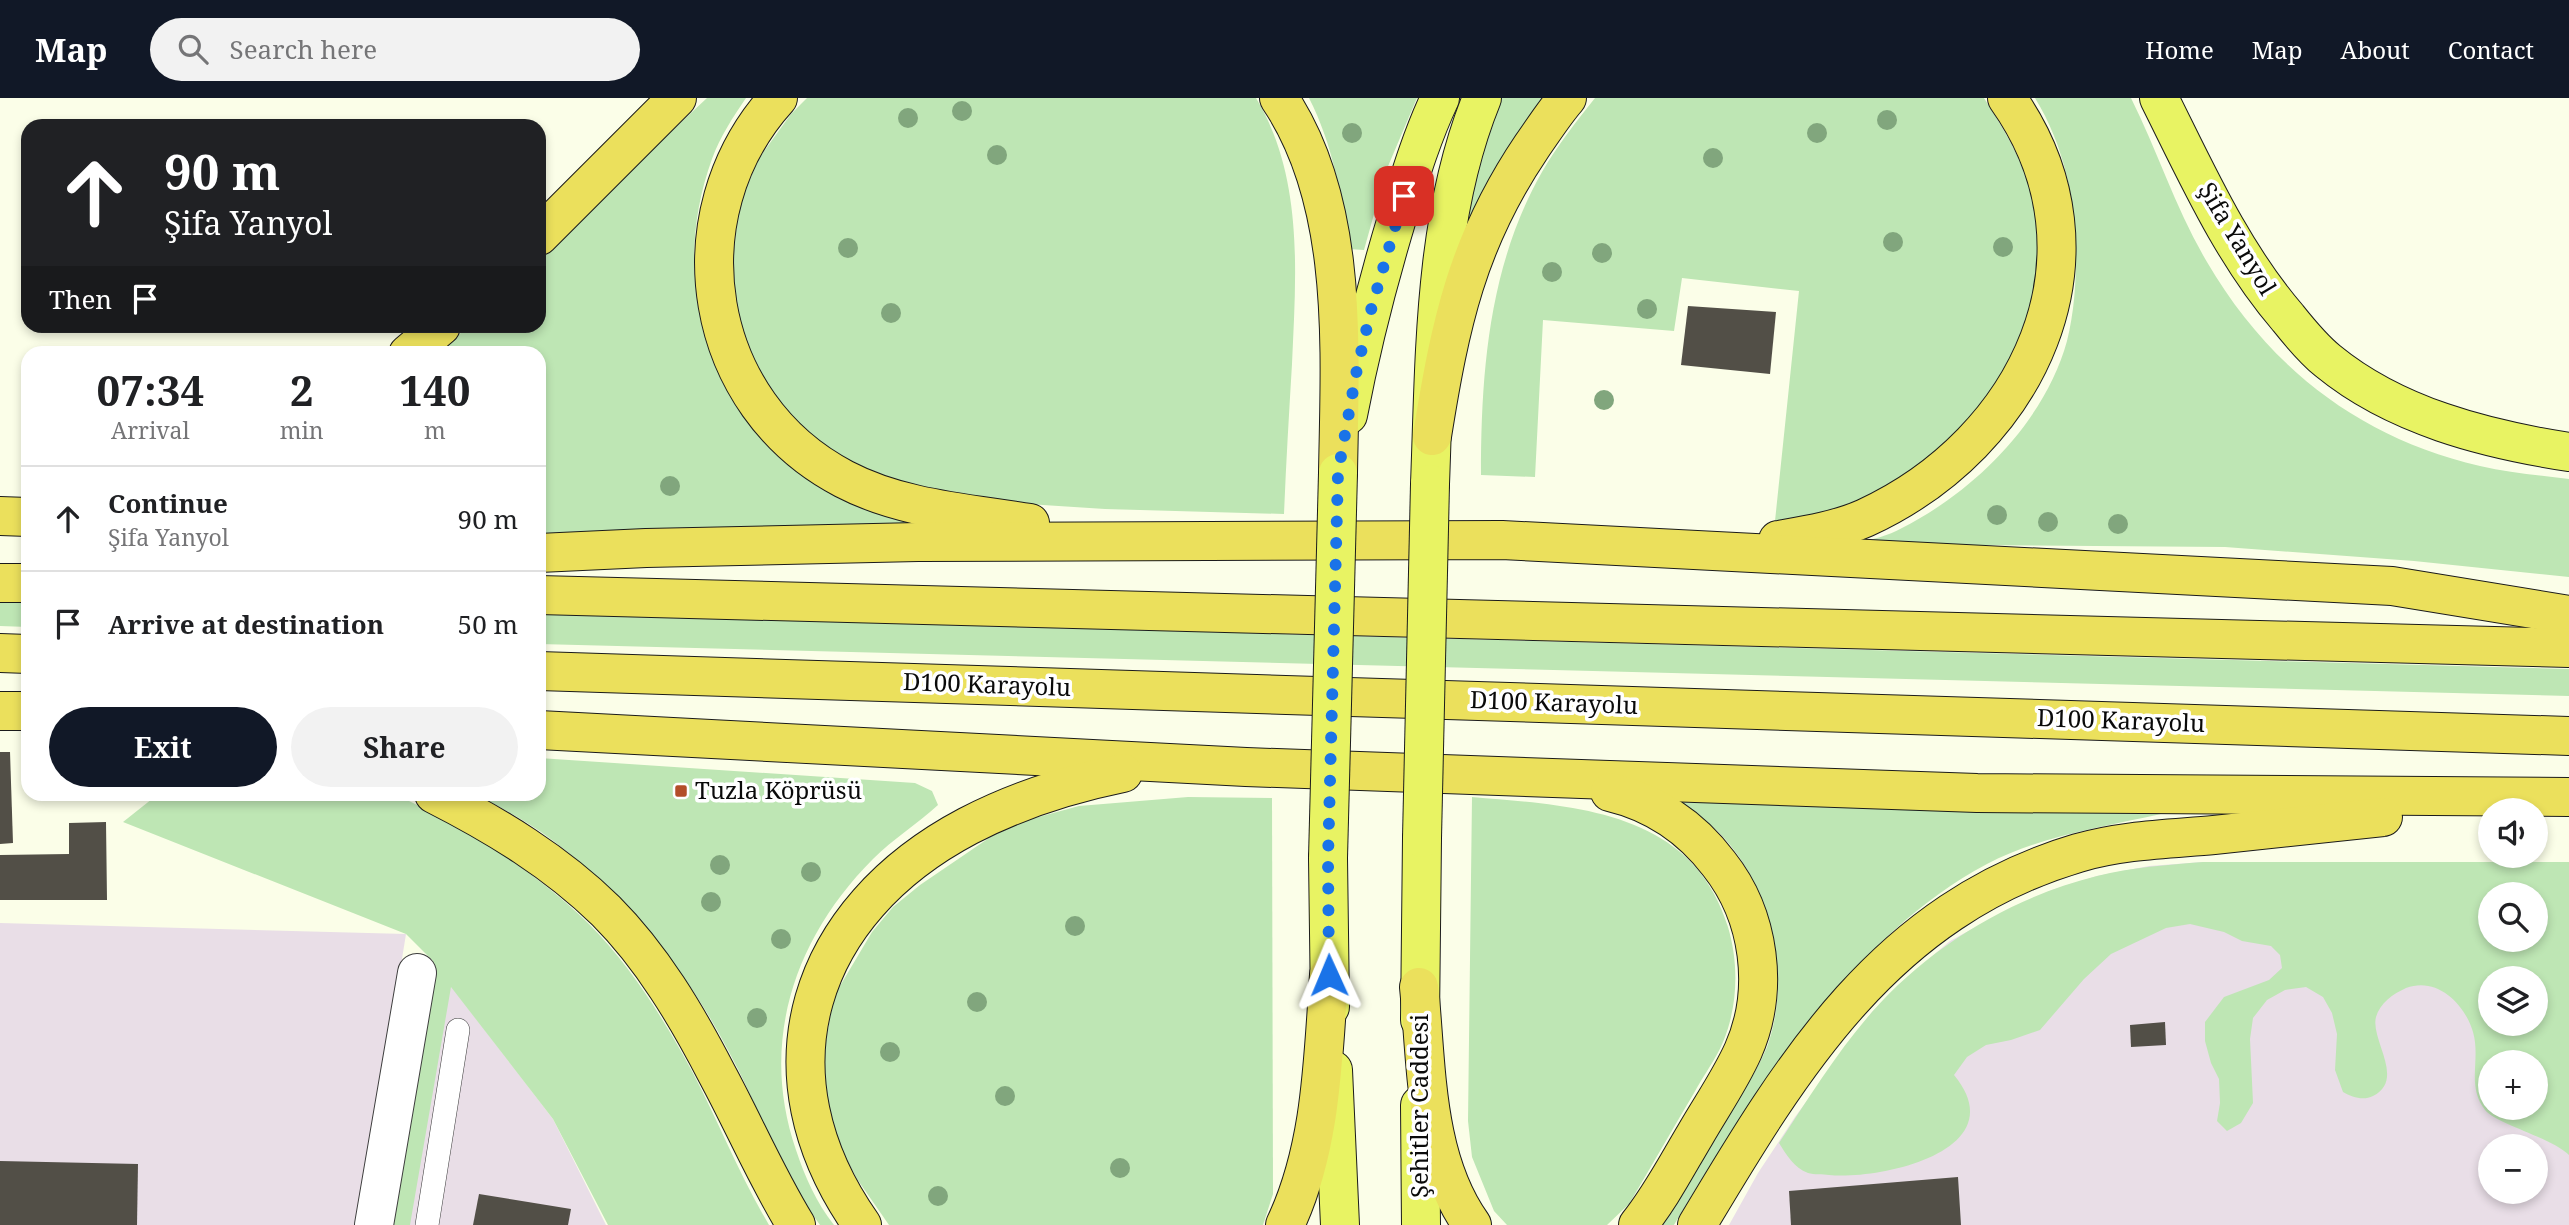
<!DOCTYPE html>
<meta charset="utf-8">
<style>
:root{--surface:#fff;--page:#f2f2f2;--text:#202124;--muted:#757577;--line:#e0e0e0;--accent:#111827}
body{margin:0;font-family:"Noto Serif",serif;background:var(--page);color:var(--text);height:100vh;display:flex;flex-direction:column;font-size:26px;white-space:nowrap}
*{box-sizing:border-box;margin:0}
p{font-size:23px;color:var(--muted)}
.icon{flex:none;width:38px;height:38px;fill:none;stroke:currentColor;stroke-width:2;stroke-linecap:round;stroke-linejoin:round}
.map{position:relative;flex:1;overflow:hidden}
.side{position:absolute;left:21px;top:248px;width:525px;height:455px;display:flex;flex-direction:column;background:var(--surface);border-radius:21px;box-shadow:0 4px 10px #0003}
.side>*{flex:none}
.top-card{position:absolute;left:21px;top:21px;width:525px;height:214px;border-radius:21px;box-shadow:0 4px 10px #0003;background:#202124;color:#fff;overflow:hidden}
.buttons{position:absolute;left:2478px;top:700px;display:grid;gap:14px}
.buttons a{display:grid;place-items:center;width:70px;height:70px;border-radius:50%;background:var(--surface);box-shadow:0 4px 10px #0003;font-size:35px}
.pin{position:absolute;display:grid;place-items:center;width:60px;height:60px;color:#fff;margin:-30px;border-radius:14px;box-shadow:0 4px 10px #0006}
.me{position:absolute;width:77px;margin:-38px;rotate:359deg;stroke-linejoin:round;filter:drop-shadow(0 0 5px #0008)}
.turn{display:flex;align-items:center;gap:24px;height:147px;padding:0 28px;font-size:32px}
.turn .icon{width:91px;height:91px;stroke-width:2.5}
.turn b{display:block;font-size:49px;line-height:60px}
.then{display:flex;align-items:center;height:66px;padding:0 28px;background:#0003;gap:14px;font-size:26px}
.eta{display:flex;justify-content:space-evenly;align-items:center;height:119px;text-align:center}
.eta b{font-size:42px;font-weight:700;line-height:49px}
.cta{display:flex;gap:14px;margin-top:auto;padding:14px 28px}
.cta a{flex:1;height:80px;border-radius:42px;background:var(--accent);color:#fff;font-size:28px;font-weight:700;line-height:80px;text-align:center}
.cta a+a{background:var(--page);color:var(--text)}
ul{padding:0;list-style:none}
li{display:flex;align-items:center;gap:21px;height:105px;padding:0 28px;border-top:2px solid var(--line)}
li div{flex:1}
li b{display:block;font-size:26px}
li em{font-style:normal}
header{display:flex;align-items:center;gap:42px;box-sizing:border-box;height:98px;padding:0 35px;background:var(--accent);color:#fff}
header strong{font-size:33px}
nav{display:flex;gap:38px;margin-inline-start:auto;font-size:24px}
.search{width:490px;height:63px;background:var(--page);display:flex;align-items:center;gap:18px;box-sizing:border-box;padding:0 24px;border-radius:38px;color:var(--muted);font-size:26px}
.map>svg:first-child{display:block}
</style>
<header>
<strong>Map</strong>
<div class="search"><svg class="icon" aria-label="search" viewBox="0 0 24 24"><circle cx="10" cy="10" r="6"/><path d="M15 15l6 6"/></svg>Search here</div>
<nav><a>Home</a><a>Map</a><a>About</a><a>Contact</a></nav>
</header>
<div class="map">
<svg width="2569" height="1127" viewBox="0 0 2569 1127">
<rect width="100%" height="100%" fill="#fbfee8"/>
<g fill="#e9dee7" fill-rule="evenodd">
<path d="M 2203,764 L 2569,764 L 2569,1127 L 1729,1127 L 1758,1075 L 1795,1019 L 1872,914 L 1910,877 L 1950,843 L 2003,814 L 2052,792 L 2097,778 L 2149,768 ZM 2490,796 L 2536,796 L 2536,842 L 2490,842 ZM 2490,880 L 2536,880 L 2536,926 L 2490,926 ZM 2490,964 L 2536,964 L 2536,1010 L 2490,1010 ZM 2490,1048 L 2536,1048 L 2536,1094 L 2490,1094 Z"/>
<polygon points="0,825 406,836 359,1127 0,1127"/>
<polygon points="451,888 553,1021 606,1127 389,1127"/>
</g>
<g fill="#bee6b4" fill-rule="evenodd">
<path d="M 707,0 L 746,0 C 733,19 720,39 712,61 C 667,185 708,322 823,391 C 851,408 882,417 913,426 L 539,438 L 539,256 L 436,256 L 469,228 L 539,228 L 539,161 L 569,129 Z"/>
<path d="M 807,0 L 1256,0 C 1304,80 1296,176 1292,266 C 1289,316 1286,366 1284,416 L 1105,411 L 996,404 L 869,377 L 809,338 L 778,307 L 745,247 L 731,179 L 739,107 L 759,60 L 791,16 Z"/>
<path d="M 1309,0 L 1417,0 L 1386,73 L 1364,152 L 1349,151 C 1342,99 1333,47 1309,0 Z"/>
<polygon points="1498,0 1545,0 1461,157 1469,107"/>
<path d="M 1595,0 L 1984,0 C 2007,36 2029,72 2036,116 C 2052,221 1986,325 1900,381 C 1891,386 1882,393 1873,398 C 1841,412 1809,418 1775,423 L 1799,193 L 1682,180 L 1674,233 L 1543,222 L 1535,379 L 1481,377 C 1481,273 1489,167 1542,74 C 1557,48 1576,24 1595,0 Z"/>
<path d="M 2035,0 L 2131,0 C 2158,54 2176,112 2207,164 C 2269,270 2360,340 2480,368 C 2509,375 2539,377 2569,381 L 2569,479 L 2414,463 L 2225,449 L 1857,446 C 1872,441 1888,438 1902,430 C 1975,393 2045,323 2067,243 C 2074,215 2076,186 2076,158 C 2076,104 2064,47 2035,0 Z"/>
<polygon points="0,499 28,500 28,529 0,528"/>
<polygon points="539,516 2569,571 2569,598 539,546"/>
<path d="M 539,660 L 915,685 L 932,693 L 938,707 C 917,726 893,741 873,761 C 794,840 759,945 796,1052 C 805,1079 816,1104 834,1127 L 820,1127 C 809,1111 796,1096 788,1079 C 767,1038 751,994 729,954 C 685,869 620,789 541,734 C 521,720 499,709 478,697 L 539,696 Z"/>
<path d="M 395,696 C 464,729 534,772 589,826 C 631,868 665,923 693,975 C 719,1025 740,1078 769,1127 L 608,1127 L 553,1021 L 451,889 L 410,1127 L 389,1127 L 433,863 L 406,836 L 123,724 L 157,697 Z"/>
<polygon points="1188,699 1272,700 1273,1096 1263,1127 889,1127 857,1081 842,1053 832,1027 822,964 834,898 872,834 893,809 920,787 989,740 1020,724 1079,708"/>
<path d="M 1472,699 C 1575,708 1692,712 1728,829 C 1739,866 1738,908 1723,944 C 1716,961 1703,978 1694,995 C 1672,1032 1651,1069 1629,1106 L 1607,1127 L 1507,1127 L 1494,1113 L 1472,1059 L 1468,1023 Z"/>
<path d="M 1678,704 L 2161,716 C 2103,729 2040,738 1987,766 C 1851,838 1751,998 1674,1127 L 1660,1127 C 1684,1088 1709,1049 1733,1010 C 1745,990 1758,971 1767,949 C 1792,880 1773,794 1724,740 C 1711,725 1693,715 1678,704 Z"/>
<path d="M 2203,764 L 2569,764 L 2569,1057 C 2548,1038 2496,1026 2485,1012 C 2466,987 2481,962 2473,934 C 2465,906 2437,878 2406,890 C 2393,896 2380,905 2376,919 C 2370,942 2406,981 2373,998 C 2363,1003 2352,999 2343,994 L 2335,972 L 2337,936 L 2332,915 L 2323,899 L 2306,889 L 2285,892 L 2267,902 L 2253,920 L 2250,941 L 2253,1005 L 2241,1025 L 2227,1033 L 2217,1023 L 2220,1005 L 2219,981 L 2211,965 L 2205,943 L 2205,924 L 2224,899 L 2269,882 L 2282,870 L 2280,857 L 2271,848 L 2242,843 L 2224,834 L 2190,826 L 2166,830 L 2111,856 L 2084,881 L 2040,932 L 2011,942 L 1986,947 L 1967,959 L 1954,977 C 2016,1052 1882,1082 1829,1077 C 1823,1076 1814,1077 1808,1075 C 1794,1070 1786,1056 1779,1045 C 1808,1001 1837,954 1872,914 C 1930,848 2012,799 2097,778 C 2132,769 2167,767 2203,764 ZM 2490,796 L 2536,796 L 2536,842 L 2490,842 ZM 2490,880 L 2536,880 L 2536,926 L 2490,926 ZM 2490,964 L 2536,964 L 2536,1010 L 2490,1010 Z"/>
</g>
<g fill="#524f47">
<polygon points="1688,208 1776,214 1770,276 1681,267"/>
<polygon points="0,654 10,654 13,745 0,746"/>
<polygon points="106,724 107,802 0,802 0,757 69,756 69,725"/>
<polygon points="2165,924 2166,947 2131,949 2130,927"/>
<polygon points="0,1063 138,1066 137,1127 0,1127"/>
<polygon points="1958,1079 1961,1127 1791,1127 1789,1093"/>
<polygon points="479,1096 571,1111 568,1127 473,1127"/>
</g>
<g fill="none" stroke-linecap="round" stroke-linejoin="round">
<g stroke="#3d3d3d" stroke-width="24">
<polyline id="service" points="427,1127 458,932"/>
</g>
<g stroke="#3d3d3d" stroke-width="40">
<polyline id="minor" points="374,1127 417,875"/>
</g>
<g stroke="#1b1b1b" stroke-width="40">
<g id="primary">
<path d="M 2159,0 C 2197,76 2232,155 2288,220 C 2300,235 2313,251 2328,263 C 2395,318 2485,341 2569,354"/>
<path d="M 1348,317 C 1361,249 1378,183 1398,117 C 1410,78 1422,38 1440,0"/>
<path d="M 1430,386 C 1435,258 1433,120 1482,0"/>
<polyline points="1328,760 1330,909"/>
<polyline points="1420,922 1422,740"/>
<polyline points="1333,972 1340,1127"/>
<polyline points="1420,1007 1421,1127"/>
</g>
</g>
<g stroke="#1b1b1b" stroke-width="40">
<g id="trunk">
<path d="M 778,0 C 671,118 702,307 844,381 C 901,411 968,415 1030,425"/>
<path d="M 1279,0 C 1350,105 1340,253 1338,375"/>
<polyline points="539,138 677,0"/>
<polyline points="408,256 441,228"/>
<path d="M 1432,338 C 1450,226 1467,144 1532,48 C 1544,31 1554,15 1567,0"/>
<polyline points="0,418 28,419"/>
<path d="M 1778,442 C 1807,437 1838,432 1865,420 C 2028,345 2119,158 2007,0"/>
<polyline points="539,455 646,450 918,444 1502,442 2392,488 2569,517"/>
<polyline points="0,485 28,485"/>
<polyline points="539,497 2569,550"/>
<polyline points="0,555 28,556"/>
<polyline points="539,573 2569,638"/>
<polyline points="0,613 28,613"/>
<polyline points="539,632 1246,669 1977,695 2569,699"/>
<path d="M 1610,694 C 1656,705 1691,729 1719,766 C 1760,818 1770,892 1743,953 C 1730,982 1711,1009 1695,1037 C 1677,1067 1660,1100 1638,1127"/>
<path d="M 434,696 C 497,728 556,764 606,813 C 652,859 687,918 717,976 C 744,1026 766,1078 796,1127"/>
<path d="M 1419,889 C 1427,968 1424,1060 1472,1127"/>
<path d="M 862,1127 C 754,974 807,813 968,728 C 1018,702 1069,686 1123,675"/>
<path d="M 1285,1127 C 1322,1049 1323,961 1329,877"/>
<path d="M 1697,1127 C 1793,966 1886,812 2078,755 C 2122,742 2169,741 2214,737 C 2271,731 2327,725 2383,719"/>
</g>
</g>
<use href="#service" stroke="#fff" stroke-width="23"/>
<use href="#minor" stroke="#fff" stroke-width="38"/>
<use href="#primary" stroke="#e8f363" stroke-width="38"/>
<use href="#trunk" stroke="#ebe05c" stroke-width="38"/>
<g stroke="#1b1b1b" stroke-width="40" stroke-linecap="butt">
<g id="primary-bridge">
<polyline points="1422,740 1430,386"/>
<polyline points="1328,760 1338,375"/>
</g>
</g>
<use href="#primary-bridge" stroke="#e8f363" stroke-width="38"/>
</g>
<g fill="#81a67d">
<circle cx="962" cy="13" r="10"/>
<circle cx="908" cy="20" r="10"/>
<circle cx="1887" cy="22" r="10"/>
<circle cx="1352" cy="35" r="10"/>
<circle cx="1817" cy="35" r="10"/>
<circle cx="997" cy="57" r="10"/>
<circle cx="1713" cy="60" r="10"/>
<circle cx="1893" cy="144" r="10"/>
<circle cx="2003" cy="149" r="10"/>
<circle cx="848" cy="150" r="10"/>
<circle cx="1602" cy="155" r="10"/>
<circle cx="1552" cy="174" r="10"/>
<circle cx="1647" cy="211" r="10"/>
<circle cx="891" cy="215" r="10"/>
<circle cx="1604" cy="302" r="10"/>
<circle cx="670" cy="388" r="10"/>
<circle cx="1997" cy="417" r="10"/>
<circle cx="2048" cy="424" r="10"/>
<circle cx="2118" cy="426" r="10"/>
<circle cx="720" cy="767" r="10"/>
<circle cx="811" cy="774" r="10"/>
<circle cx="711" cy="804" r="10"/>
<circle cx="1075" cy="828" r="10"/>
<circle cx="781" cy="841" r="10"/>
<circle cx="977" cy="904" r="10"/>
<circle cx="757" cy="920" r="10"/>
<circle cx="890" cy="954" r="10"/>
<circle cx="1005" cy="998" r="10"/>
<circle cx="1120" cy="1070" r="10"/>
<circle cx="938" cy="1098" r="10"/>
</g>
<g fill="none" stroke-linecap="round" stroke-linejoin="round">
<polyline stroke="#1a73e8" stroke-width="12" stroke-dasharray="0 21.6" points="1329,877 1328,761 1338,375 1356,276 1371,212 1404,98"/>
</g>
<rect fill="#b34e29" stroke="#fff" stroke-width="2.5" x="674" y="686" width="14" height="14" rx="3.5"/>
<g text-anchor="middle" stroke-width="7" stroke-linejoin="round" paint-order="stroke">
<g font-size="24" fill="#0a0a0a" stroke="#fff">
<text transform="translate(2237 141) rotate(59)" y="8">Şifa Yanyol</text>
<text transform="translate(987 587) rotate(2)" y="8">D100 Karayolu</text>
<text transform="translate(1554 605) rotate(2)" y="8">D100 Karayolu</text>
<text transform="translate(2121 623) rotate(2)" y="8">D100 Karayolu</text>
<text transform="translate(1420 1008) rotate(-90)" y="8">Şehitler Caddesi</text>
</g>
<g font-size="24" fill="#0a0a0a" stroke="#fff" text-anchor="start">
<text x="695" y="701">Tuzla Köprüsü</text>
</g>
</g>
</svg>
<div class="buttons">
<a><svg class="icon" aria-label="sound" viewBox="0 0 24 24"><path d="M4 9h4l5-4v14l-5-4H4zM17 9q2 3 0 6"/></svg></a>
<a><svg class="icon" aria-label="search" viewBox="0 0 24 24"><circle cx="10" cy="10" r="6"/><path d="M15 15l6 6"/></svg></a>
<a><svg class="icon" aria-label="layers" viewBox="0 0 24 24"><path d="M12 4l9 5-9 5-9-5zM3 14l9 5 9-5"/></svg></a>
<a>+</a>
<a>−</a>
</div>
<div class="pin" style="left:1404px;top:98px;background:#d93025"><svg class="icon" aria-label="arrive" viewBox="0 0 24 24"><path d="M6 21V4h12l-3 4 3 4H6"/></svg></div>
<svg class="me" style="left:1329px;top:877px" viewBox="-20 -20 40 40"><path d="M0-17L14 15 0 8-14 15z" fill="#1a73e8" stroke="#fff" stroke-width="4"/></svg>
<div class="top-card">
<div class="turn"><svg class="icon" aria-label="ahead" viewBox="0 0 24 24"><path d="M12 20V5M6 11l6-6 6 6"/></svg><div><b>90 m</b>Şifa Yanyol</div></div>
<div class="then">Then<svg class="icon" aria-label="arrive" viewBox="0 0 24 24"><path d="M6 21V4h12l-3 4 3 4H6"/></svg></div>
</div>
<section class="side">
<div class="eta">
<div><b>07:34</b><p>Arrival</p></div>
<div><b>2</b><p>min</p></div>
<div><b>140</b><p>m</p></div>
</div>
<ul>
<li><svg class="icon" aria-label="ahead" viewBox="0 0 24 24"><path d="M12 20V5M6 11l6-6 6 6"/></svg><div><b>Continue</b><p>Şifa Yanyol</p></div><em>90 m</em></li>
<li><svg class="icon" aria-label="arrive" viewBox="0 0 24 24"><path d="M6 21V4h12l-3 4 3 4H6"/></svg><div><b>Arrive at destination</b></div><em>50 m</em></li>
</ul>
<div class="cta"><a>Exit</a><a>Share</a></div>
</section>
</div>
